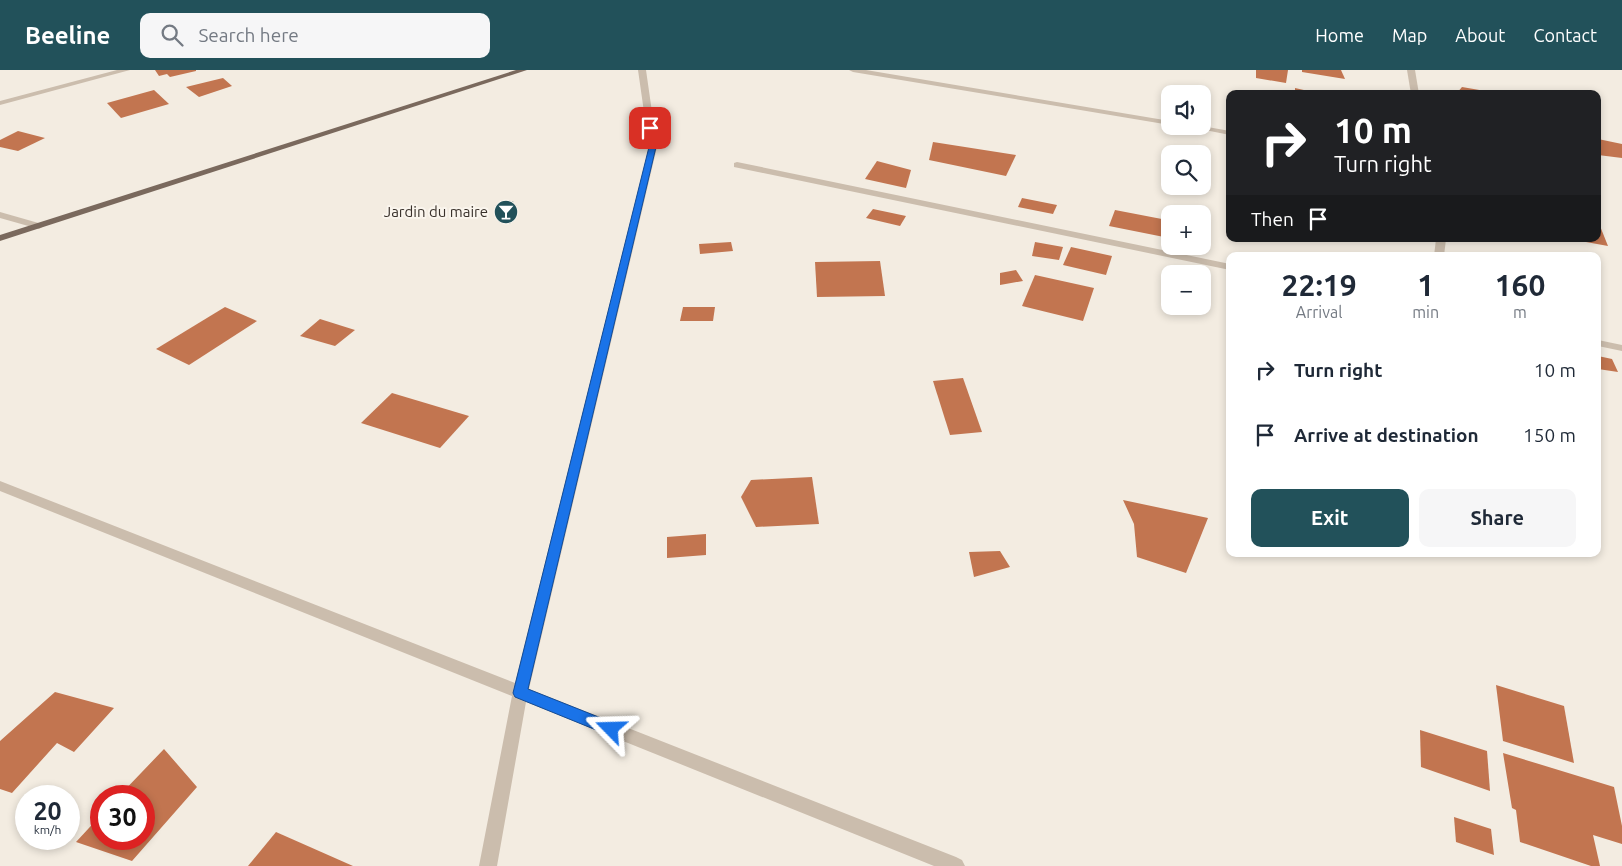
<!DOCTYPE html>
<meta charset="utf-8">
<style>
:root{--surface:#fff;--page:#f6f6f7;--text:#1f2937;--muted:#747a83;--accent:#22515a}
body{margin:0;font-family:Ubuntu,sans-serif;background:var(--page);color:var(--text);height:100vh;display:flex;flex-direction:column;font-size:19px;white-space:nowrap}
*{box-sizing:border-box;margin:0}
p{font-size:16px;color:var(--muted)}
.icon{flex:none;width:28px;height:28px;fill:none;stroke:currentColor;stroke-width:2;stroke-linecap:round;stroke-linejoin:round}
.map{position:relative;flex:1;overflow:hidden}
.sheet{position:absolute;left:1226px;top:182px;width:375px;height:305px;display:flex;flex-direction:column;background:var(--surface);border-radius:10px;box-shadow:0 2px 8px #0003}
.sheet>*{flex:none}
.hud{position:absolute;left:1226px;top:20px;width:375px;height:152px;border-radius:10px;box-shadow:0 2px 8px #0003;background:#202124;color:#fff;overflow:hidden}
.fabs{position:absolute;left:1161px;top:15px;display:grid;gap:10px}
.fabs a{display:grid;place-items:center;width:50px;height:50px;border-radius:10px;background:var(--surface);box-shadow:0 2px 8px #0003;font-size:25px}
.speed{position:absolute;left:15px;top:715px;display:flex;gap:10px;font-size:25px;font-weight:700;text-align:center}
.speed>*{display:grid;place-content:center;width:65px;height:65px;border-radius:50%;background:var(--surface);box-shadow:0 2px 8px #0003;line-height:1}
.speed small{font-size:12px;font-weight:400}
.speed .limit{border:8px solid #d22;background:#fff;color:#111}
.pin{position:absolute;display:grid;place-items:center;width:42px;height:42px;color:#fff;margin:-21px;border-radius:10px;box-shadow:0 2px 8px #0006}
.me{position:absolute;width:55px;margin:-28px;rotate:292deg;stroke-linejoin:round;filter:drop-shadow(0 0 4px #0008)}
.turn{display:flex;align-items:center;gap:18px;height:105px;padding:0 25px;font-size:22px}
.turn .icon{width:65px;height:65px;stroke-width:2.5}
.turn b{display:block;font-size:35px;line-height:42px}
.then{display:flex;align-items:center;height:48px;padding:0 25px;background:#0003;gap:10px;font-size:19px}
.eta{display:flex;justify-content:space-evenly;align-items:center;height:85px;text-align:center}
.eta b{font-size:30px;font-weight:700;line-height:35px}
.action{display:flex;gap:10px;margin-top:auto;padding:10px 25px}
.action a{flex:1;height:58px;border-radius:10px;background:var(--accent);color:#fff;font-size:20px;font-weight:700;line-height:58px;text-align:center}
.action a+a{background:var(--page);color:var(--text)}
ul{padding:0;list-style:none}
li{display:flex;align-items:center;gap:15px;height:65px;padding:0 25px}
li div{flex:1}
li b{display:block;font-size:19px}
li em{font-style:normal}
header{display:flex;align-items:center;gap:30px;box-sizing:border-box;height:70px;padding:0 25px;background:var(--accent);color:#fff}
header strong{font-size:24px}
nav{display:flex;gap:28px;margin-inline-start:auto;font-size:18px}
.search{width:350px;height:45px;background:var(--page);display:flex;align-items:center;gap:12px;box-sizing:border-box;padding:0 18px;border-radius:10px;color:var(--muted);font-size:19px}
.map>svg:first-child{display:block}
</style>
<header>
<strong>Beeline</strong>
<div class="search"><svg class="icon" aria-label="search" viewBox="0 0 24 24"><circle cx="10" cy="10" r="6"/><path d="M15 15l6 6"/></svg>Search here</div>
<nav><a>Home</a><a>Map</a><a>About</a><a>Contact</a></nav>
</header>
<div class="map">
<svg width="1622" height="796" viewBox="0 0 1622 796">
<rect width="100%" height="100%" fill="#f3ece1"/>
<g fill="#c27550">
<polygon points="155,0 196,0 196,1 170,7 167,4 159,6"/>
<polygon points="1256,0 1288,0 1286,13 1256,8"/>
<polygon points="1302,0 1341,0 1345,9 1302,2"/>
<polygon points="223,8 232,16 199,27 186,17"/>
<polygon points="1462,17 1491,22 1492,24 1456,24"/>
<polygon points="1295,18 1317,23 1317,24 1295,24"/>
<polygon points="154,20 169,34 121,48 107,33"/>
<polygon points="18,61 45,68 18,81 0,77 0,70"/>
<polygon points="1598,69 1622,74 1622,88 1598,85"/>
<polygon points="933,72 1016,85 1006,106 929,90"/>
<polygon points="877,91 911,100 906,118 865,109"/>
<polygon points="1022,128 1057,135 1053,144 1018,137"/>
<polygon points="873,139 906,146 900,156 866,148"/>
<polygon points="1115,140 1167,150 1169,168 1109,156"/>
<polygon points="1598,151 1608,176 1575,170 1598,169"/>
<polygon points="731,172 733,181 700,184 699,174"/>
<polygon points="1035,172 1063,177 1059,190 1032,186"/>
<polygon points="1071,177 1112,186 1106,205 1063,195"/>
<polygon points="880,191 885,226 817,227 815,192"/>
<polygon points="1016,200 1023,211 1000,215 1000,203"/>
<polygon points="1035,205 1094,218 1083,251 1022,236"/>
<polygon points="1202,231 1206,232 1205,243 1185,239 1186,236 1202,236"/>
<polygon points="225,237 257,251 189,295 156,279"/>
<polygon points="683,237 715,237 713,251 680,251"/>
<polygon points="320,249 355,260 335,276 300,266"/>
<polygon points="1598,286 1612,289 1618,302 1598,299"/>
<polygon points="963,308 982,362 950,365 933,311"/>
<polygon points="392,323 469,346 440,378 361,353"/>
<polygon points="812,407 819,454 756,457 741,427 751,410"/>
<polygon points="1123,430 1208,448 1186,503 1137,487 1134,454"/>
<polygon points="706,464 706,485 667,488 667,467"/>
<polygon points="1000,481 1010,497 974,507 969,482"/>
<polygon points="1496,615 1564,636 1574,693 1503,671"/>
<polygon points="55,622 114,638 74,682 57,673 12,723 0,719 0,671"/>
<polygon points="1420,660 1487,681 1490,721 1421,697"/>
<polygon points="164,679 197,717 132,791 76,772 101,745 101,769 144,769 144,726 119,726"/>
<polygon points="1503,683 1614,717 1622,756 1622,774 1593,765 1600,796 1591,796 1520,772 1516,740 1512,738"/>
<polygon points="1454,747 1491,759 1494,785 1456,772"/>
<polygon points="276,762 353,796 248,796"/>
</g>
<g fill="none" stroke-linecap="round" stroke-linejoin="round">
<g fill="#cbbdad" fill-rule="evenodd">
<polygon points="117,0 130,0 0,35 0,31"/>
<polygon points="638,0 646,0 657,77 529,619 956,787 962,790 965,796 934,796 526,632 497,796 479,796 512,626 0,421 0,411 515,613 649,77"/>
<polygon points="849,0 866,0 1170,51 1170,55 853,2"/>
<polygon points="1407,0 1415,0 1419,24 1411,24"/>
<polygon points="1185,56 1202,56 1230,61 1230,65"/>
<polygon points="737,92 1230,194 1230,200 734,97 734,93"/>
<polygon points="0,142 42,154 44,156 39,159 0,148"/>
<polygon points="1436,169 1446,169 1444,186 1434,186"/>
<polygon points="1598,270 1622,275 1622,281 1598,276"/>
</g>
<polygon fill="#7a695d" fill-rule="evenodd" points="516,0 527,0 0,171 0,165"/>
</g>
<polygon fill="#1a73e8" stroke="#114b97" points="647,56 654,58 656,77 528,619 616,654 618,659 616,664 611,666 515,627 513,623 649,77"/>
<defs>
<g id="bar-disc" transform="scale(1.25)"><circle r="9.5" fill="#22515a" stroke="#faf5ed"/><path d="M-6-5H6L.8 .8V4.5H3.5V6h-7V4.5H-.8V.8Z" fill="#fff"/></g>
</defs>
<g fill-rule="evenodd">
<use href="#bar-disc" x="506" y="142"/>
</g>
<g text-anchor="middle" stroke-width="4" stroke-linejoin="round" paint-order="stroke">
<g font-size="15" fill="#39312b" stroke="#faf5ed" text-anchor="end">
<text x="488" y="147">Jardin du maire</text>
</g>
</g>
</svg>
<div class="fabs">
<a><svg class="icon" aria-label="sound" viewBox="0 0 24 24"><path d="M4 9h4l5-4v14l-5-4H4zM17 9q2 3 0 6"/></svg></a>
<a><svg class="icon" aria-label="search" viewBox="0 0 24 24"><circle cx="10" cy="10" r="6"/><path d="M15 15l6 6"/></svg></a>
<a>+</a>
<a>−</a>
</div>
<div class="speed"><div>20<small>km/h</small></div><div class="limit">30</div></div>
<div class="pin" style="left:650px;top:58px;background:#d93025"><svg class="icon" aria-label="arrive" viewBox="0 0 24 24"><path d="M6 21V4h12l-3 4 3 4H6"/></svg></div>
<svg class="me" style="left:611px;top:659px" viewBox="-20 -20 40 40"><path d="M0-17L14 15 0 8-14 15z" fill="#1a73e8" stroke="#fff" stroke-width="4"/></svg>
<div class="hud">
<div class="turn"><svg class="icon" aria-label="right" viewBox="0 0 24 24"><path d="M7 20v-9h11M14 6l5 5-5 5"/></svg><div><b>10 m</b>Turn right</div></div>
<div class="then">Then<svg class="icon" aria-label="arrive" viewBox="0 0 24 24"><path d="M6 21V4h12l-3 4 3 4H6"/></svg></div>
</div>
<section class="sheet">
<div class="eta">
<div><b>22:19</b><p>Arrival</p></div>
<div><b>1</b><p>min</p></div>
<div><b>160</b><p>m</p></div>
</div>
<ul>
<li><svg class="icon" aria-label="right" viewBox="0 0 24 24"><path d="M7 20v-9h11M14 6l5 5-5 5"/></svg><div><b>Turn right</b></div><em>10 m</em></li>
<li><svg class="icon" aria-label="arrive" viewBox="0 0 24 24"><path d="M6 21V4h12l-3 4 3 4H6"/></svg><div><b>Arrive at destination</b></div><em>150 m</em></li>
</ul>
<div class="action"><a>Exit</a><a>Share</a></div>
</section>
</div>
